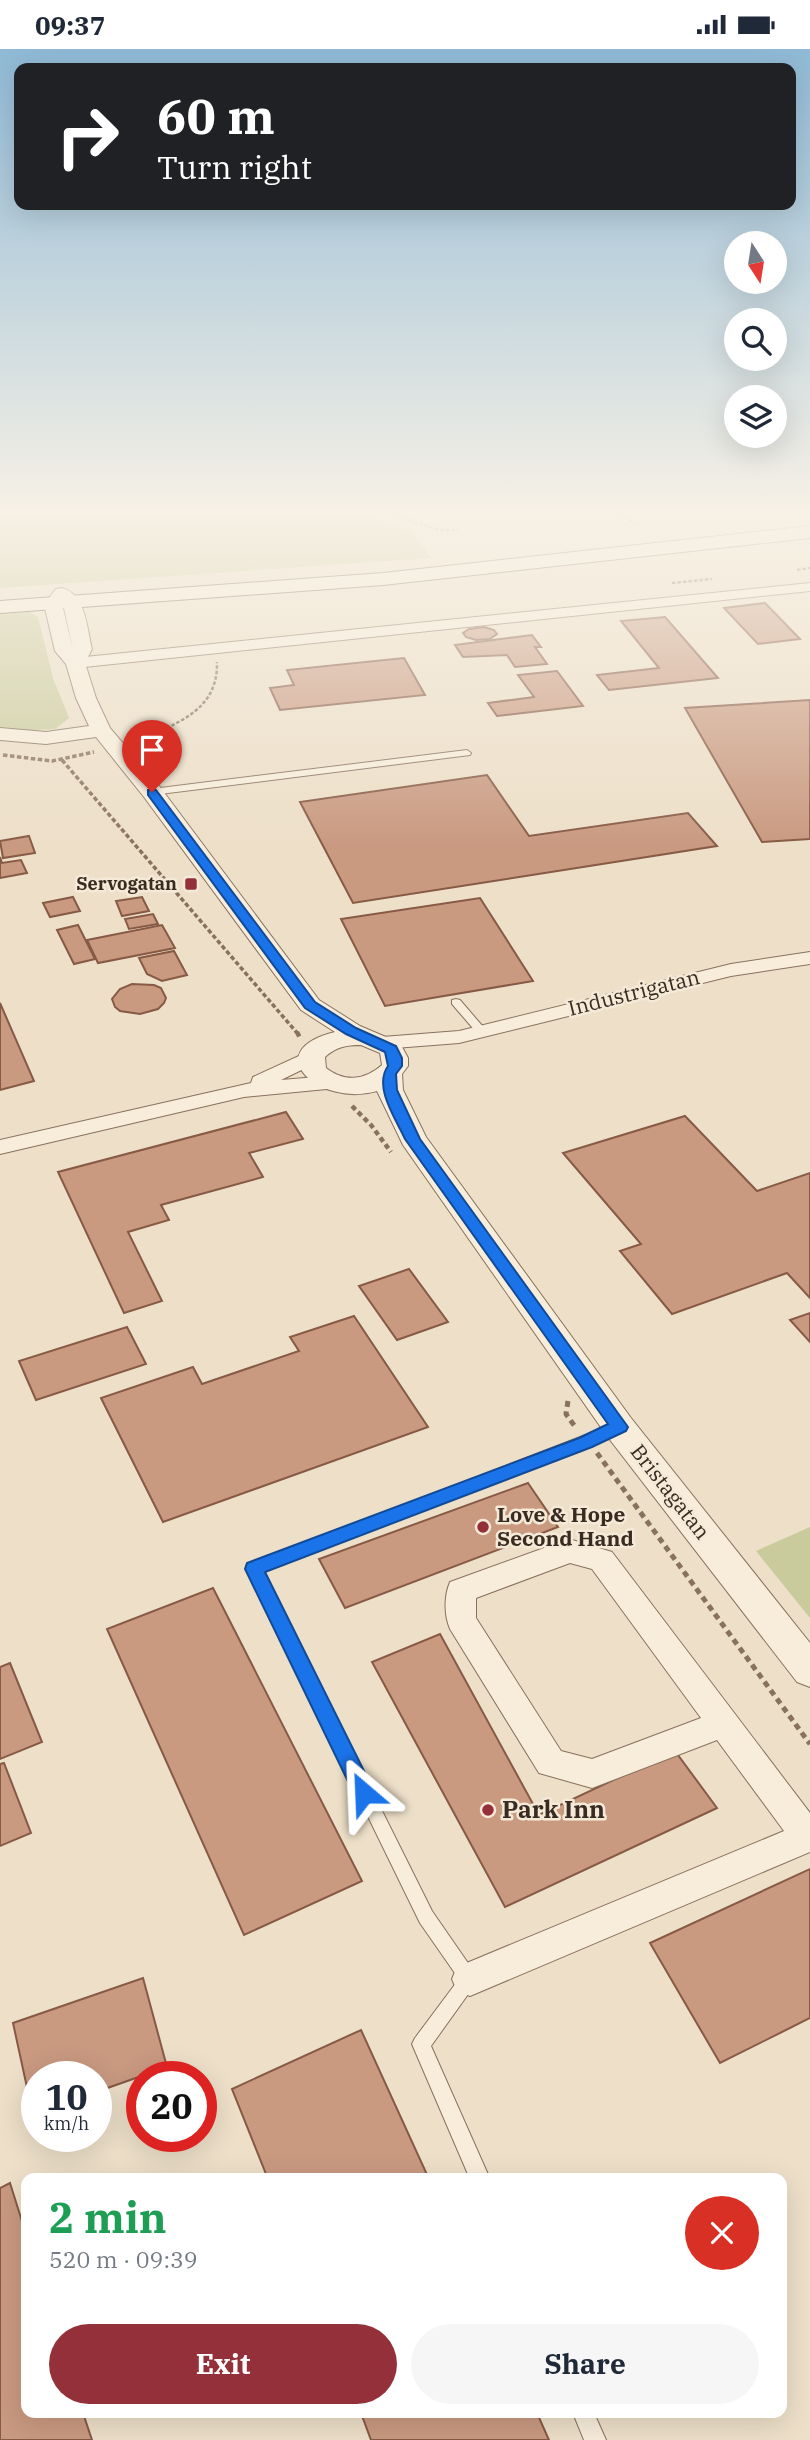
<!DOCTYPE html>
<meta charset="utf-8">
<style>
:root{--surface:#fff;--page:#f6f6f7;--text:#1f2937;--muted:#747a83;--accent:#943039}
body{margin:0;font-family:"IBM Plex Serif",serif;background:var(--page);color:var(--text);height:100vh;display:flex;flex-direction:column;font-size:26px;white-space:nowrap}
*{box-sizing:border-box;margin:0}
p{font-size:23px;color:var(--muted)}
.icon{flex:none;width:38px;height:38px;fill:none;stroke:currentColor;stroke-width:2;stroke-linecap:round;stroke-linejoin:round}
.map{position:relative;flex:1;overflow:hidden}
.sheet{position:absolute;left:21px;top:2124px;width:766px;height:245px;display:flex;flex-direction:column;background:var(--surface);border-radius:14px;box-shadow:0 7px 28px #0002}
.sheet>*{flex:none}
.top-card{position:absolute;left:14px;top:14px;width:782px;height:147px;border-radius:14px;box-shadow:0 7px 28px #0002;background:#202124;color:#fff;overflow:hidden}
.needle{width:46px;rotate:168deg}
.fabs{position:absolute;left:724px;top:182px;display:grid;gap:14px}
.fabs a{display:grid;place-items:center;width:63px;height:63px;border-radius:50%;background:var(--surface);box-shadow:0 7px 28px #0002;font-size:35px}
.speed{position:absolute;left:21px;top:2012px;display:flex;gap:14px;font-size:35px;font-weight:700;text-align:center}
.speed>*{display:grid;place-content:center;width:91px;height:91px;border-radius:50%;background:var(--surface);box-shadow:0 7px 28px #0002;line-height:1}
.speed small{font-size:18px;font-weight:400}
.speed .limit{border:10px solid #d22;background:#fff;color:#111}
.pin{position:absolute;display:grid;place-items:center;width:60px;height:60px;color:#fff;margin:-72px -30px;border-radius:50% 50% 50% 0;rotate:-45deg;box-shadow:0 0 7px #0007}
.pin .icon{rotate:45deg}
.me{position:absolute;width:77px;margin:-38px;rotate:334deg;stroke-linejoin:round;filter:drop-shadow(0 0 5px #0008)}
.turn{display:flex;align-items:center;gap:24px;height:147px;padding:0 28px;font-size:32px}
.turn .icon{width:91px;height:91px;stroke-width:2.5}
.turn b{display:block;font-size:49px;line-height:60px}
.round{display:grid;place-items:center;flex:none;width:74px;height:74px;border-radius:37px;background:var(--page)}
.headline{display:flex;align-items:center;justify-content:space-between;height:119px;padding:0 28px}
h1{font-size:42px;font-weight:800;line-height:52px;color:#1e9e55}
.primary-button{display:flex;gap:14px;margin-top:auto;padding:14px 28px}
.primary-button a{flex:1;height:80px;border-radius:42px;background:var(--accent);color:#fff;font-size:28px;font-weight:800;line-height:80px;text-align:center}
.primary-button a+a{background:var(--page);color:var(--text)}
.status{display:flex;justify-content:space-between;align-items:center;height:49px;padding:0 35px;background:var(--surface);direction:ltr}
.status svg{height:19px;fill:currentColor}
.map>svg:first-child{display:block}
</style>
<div class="status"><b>09:37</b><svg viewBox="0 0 49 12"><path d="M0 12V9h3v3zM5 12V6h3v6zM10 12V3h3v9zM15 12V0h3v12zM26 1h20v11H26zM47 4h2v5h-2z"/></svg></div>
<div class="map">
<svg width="810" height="2391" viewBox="0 0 810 2391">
<rect width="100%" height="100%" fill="#eddfc8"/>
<g fill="#c9cb9c">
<polygon points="0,464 357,464 412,483 431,509 0,539"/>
<polygon points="28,562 38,568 53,629 69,669 55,680 18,682 0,679 0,563"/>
<polygon points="810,1478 810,1569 756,1502"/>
</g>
<g fill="#c99980" stroke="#865a45" stroke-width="2">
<polygon points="765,554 800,590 758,595 724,559"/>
<polygon points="665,568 718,629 609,641 597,626 659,619 621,572"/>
<polygon points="484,578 494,581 497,585 490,590 476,591 466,588 463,584 469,580"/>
<polygon points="532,586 541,598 535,598 547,615 515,618 507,606 463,608 455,596"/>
<polygon points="404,609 425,646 280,661 270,639 294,636 287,621"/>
<polygon points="557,622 583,657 497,667 488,654 534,648 518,626"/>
<polygon points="810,651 810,790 762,793 685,659"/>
<polygon points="487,726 529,787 688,764 717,797 353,854 300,753"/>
<polygon points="29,787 35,804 3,809 0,792"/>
<polygon points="0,808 2,814 21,811 27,824 0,829"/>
<polygon points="73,848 80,862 50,868 43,854"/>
<polygon points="142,848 149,862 122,867 116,852"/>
<polygon points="480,849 533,932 385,957 341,870"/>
<polygon points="153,865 158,875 129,880 125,870"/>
<polygon points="78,876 95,910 74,915 57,881"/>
<polygon points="162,876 175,899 98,914 87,891"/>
<polygon points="174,902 187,926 162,932 147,925 139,909"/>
<polygon points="132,935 154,936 161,939 166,949 164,954 158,960 140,965 120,962 115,958 112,950 120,940"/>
<polygon points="0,954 34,1032 0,1041"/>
<polygon points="286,1063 303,1090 249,1104 263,1128 161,1156 169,1171 128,1183 162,1252 124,1264 58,1123"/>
<polygon points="685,1067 757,1142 810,1124 810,1249 787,1224 672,1265 620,1202 641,1195 563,1104"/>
<polygon points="409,1220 448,1273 397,1291 359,1237"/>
<polygon points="810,1264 810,1293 790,1271"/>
<polygon points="354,1267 428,1378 163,1473 101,1349 193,1318 202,1335 299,1302 290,1288"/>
<polygon points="127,1278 146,1315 36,1351 19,1312"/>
<polygon points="528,1434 558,1478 345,1559 319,1510"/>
<polygon points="213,1539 362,1832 244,1886 107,1580"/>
<polygon points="440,1585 539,1766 675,1702 717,1759 505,1858 372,1613"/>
<polygon points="10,1614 42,1693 0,1710 0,1618"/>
<polygon points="4,1714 31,1784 0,1797 0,1715"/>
<polygon points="810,1820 810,1969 720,2014 650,1894"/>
<polygon points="143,1929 167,2018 96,2043 96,2028 37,2028 37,2065 33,2066 13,1974"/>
<polygon points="361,1981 429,2130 268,2130 232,2040"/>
<polygon points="10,2134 26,2185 26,2364 83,2364 92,2391 0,2391 0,2139"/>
<polygon points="361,2364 537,2364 549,2391 371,2391"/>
</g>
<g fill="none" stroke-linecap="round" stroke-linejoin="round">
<g stroke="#88715e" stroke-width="2">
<g id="service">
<polygon points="467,701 471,704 470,706 152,746 148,743 152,740"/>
<polygon points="456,950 460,951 485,980 486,982 485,984 477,984 452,955 452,951"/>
<polygon points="619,1373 624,1374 626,1378 624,1382 590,1397 263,1523 432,1862 479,1930 431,1997 490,2130 470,2130 412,1995 415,1989 459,1930 420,1874 247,1520 249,1516"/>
<polygon points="573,2364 594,2364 606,2391 584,2391"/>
</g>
</g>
<g stroke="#88715e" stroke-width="2">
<g id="minor">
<polygon points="810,534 810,542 75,619 67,614 75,609"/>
<polygon points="810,903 810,915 731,927 459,994 382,1000 374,999 371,994 374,989 382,988 459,982 731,915"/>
<polygon points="312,1001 320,1002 323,1007 320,1012 281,1031 329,1027 337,1029 340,1034 337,1039 244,1048 0,1105 0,1091 251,1034 253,1028"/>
<path d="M 569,1490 L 612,1503 L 810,1764 L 810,1803 L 470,1947 L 457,1942 L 452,1930 L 457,1918 L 784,1782 L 717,1691 L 592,1739 L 539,1724 L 450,1580 C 444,1566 444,1547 450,1533 ZM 570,1514 L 592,1520 L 701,1669 L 592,1710 L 561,1702 L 476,1569 L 476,1549 Z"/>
</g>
</g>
<g stroke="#88715e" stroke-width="2">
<path id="tertiary" d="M 62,539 C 86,545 87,580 92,600 L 85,614 L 96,649 L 110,679 L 160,738 L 319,951 L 360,977 L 400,994 L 408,1009 L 408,1017 L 402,1025 L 403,1041 L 426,1088 L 631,1369 L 810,1594 L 810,1638 L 797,1633 L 607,1387 L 403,1096 L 377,1042 C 319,1059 257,1002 335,983 L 301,961 L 144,748 L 96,688 L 46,695 L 0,691 L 0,679 L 46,683 L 89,677 L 76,649 L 66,615 L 55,602 L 44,555 L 56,540 ZM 62,555 L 63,555 L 73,601 ZM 361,996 L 380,1004 L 382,1016 C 364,1032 344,1033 326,1019 L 325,1008 C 336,998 346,996 361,996 Z"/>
</g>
<g stroke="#6a5241" stroke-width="2">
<polygon id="secondary" points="810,477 810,489 383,536 0,564 0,552 383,524"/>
</g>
<g stroke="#88715e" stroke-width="2.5" stroke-dasharray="3.5 2" stroke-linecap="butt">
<polyline points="388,464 438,481 458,481"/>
<polyline points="614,464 640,476"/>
<polyline points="797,521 810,519"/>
<polyline points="672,534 712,530"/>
<path d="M 137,694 C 175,673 218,664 217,613"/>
</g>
<g stroke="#88715e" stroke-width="3.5" stroke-dasharray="4.5 2.5" stroke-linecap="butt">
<polyline points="3,706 52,712 94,703"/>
<polyline points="62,711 298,985"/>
</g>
<g stroke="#88715e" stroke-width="4.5" stroke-dasharray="5 3.5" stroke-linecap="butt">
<polyline points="297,983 300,989"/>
<polyline points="352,1057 371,1076 391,1103"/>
</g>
<g stroke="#88715e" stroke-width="5" stroke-dasharray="6 4.5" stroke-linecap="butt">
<polyline points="568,1352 566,1365 576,1379"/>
<polyline points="597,1404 810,1695"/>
</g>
<use href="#service" fill="#f8eddb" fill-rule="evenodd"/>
<use href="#minor" fill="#f8eddb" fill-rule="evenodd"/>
<use href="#tertiary" fill="#f8eddb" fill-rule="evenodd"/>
<use href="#secondary" fill="#f8eddb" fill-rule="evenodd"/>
</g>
<linearGradient id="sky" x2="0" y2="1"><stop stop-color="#8fb9d5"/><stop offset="0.58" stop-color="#f7f1e6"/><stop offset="1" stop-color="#f7f1e6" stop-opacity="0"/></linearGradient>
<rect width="810" height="799" fill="url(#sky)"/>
<path fill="#1a73e8" stroke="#114b97" stroke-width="2" d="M 148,741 L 156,741 L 315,953 L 356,979 L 396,997 L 402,1009 L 402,1017 L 396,1025 L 397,1041 L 420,1090 L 628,1378 L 626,1382 L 592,1398 L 265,1523 L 375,1744 L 372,1751 L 364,1753 L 357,1751 L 245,1520 L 247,1514 L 579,1389 L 608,1375 L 405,1090 C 396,1070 373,1038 388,1017 L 385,1003 L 346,985 L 305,959 L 148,746 Z"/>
<g fill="#943039" stroke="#f4ead7" stroke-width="2.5">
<rect x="184" y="828" width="14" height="14" rx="3.5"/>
<circle cx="483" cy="1478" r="7"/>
<circle cx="488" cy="1761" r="7"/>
</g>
<g text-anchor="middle" stroke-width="5" stroke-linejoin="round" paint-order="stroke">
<g font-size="18" font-weight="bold" fill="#392b21" stroke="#f4ead7" text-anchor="end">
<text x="177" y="841">Servogatan</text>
</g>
<g font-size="21" fill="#392b21" stroke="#f4ead7">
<text transform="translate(634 944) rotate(-14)" y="7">Industrigatan</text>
<text transform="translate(670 1443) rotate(52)" y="7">Bristagatan</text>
</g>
<g font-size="21" font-weight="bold" fill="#392b21" stroke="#f4ead7" text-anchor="start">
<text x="497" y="1473">Love &amp; Hope<tspan x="497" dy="24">Second Hand</tspan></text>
</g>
<g font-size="24" font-weight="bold" fill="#392b21" stroke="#f4ead7" text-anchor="start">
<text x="502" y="1769">Park Inn</text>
</g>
</g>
</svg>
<div class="fabs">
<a><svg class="needle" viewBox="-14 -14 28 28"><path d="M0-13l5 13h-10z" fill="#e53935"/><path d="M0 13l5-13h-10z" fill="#747a83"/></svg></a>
<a><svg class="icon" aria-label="search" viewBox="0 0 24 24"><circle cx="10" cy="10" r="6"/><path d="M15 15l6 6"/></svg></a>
<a><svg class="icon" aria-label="layers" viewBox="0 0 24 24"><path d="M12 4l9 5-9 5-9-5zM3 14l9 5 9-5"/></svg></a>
</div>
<div class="speed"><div>10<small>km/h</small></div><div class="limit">20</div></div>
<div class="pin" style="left:152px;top:743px;background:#d93025"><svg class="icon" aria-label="arrive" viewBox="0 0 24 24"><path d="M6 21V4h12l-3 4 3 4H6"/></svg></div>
<svg class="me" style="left:364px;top:1744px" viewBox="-20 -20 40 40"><path d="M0-17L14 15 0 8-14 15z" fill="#1a73e8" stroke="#fff" stroke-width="4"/></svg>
<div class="top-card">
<div class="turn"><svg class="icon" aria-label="right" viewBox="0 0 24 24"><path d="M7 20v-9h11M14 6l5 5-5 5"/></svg><div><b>60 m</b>Turn right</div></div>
</div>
<section class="sheet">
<div class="headline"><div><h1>2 min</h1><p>520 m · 09:39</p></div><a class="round" style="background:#d93025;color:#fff"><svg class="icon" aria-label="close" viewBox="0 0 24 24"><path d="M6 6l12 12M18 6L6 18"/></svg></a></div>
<div class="primary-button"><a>Exit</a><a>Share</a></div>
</section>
</div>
